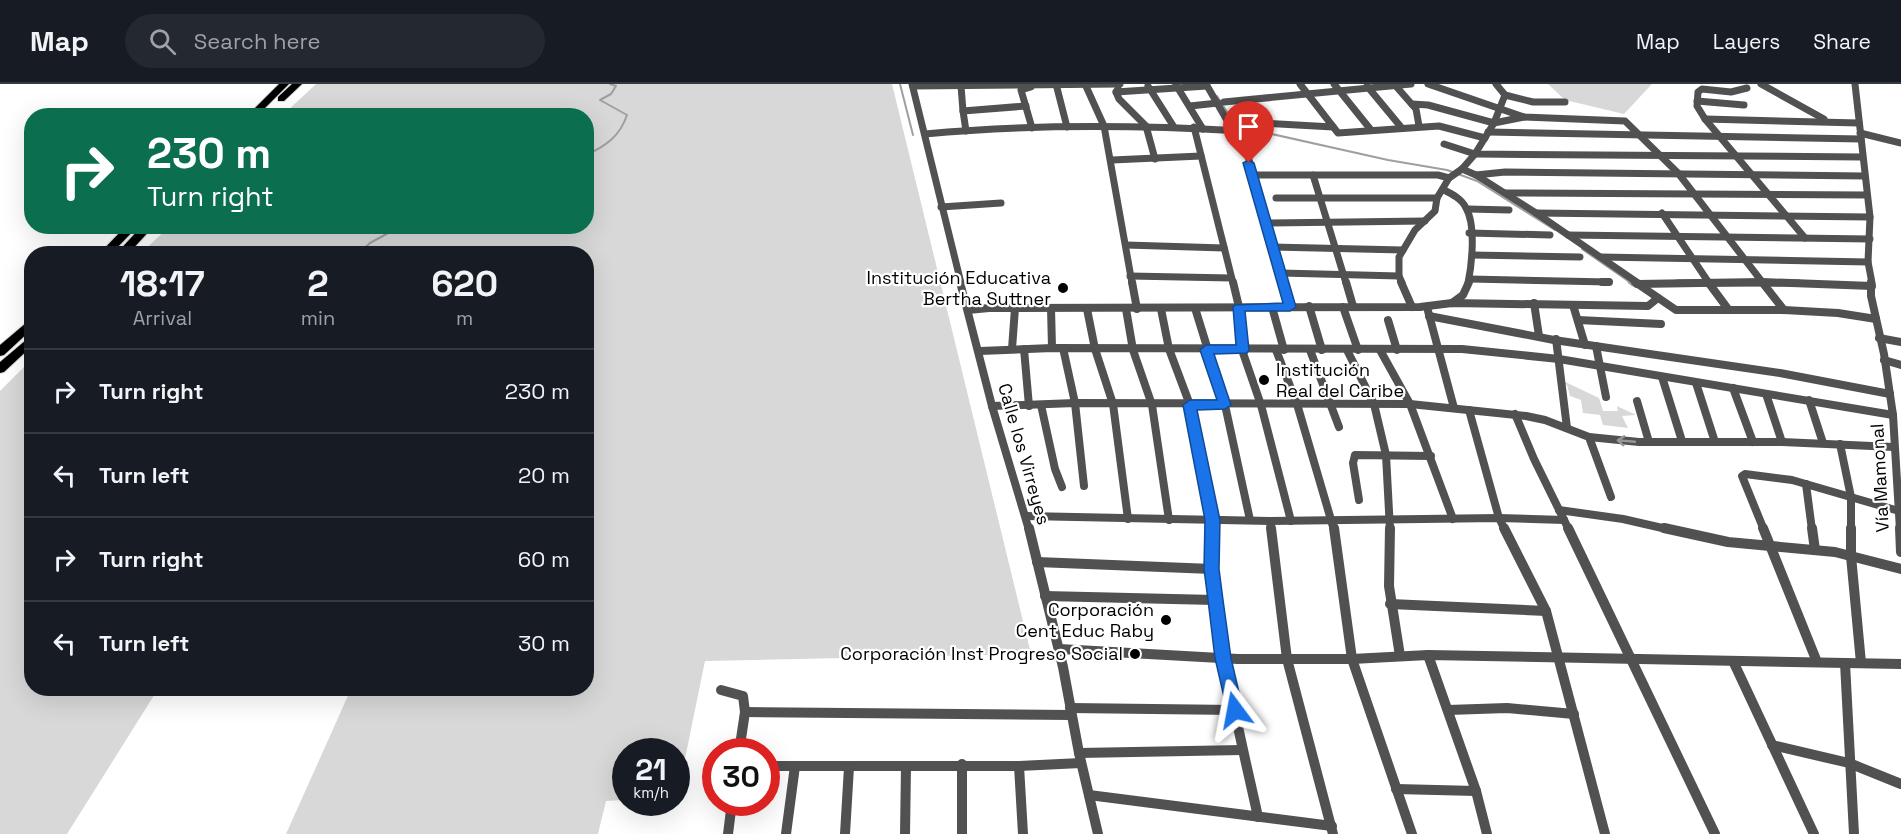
<!DOCTYPE html>
<meta charset="utf-8">
<style>
:root{--surface:#171b24;--page:#242831;--text:#f1f3f6;--muted:#9ea1a6;--line:#363941}
body{margin:0;font-family:"Space Grotesk",sans-serif;background:var(--page);color:var(--text);height:100vh;display:flex;flex-direction:column;font-size:22px;white-space:nowrap}
*{box-sizing:border-box;margin:0}
p{font-size:20px;color:var(--muted)}
.icon{flex:none;width:33px;height:33px;fill:none;stroke:currentColor;stroke-width:2;stroke-linecap:round;stroke-linejoin:round}
.map{position:relative;flex:1;overflow:hidden}
.panel{position:absolute;left:24px;top:162px;width:570px;height:450px;display:flex;flex-direction:column;background:var(--surface);border-radius:24px;box-shadow:0 6px 24px #0002}
.panel>*{flex:none}
.guide{position:absolute;left:24px;top:24px;width:570px;height:126px;border-radius:24px;box-shadow:0 6px 24px #0002;background:#0b6e4f;color:#fff;overflow:hidden}
.speed{position:absolute;left:612px;top:654px;display:flex;gap:12px;font-size:30px;font-weight:700;text-align:center}
.speed>*{display:grid;place-content:center;width:78px;height:78px;border-radius:50%;background:var(--surface);box-shadow:0 6px 24px #0002;line-height:1}
.speed small{font-size:15px;font-weight:400}
.speed .limit{border:9px solid #d22;background:#fff;color:#111}
.pin{position:absolute;display:grid;place-items:center;width:51px;height:51px;color:#fff;margin:-62px -26px;border-radius:50% 50% 50% 0;rotate:-45deg;box-shadow:0 0 6px #0007}
.pin .icon{rotate:45deg}
.me{position:absolute;width:66px;margin:-33px;rotate:347deg;stroke-linejoin:round;filter:drop-shadow(0 0 4px #0008)}
.turn{display:flex;align-items:center;gap:21px;height:126px;padding:0 24px;font-size:27px}
.turn .icon{width:78px;height:78px;stroke-width:2.5}
.turn b{display:block;font-size:42px;line-height:51px}
.eta{display:flex;justify-content:space-evenly;align-items:center;height:102px;text-align:center}
.eta b{font-size:36px;font-weight:800;line-height:42px}
ul{padding:0;list-style:none}
li{display:flex;align-items:center;gap:18px;height:84px;padding:0 24px;border-top:2px solid var(--line)}
li div{flex:1}
li b{display:block;font-size:22px}
li em{font-style:normal}
header{display:flex;align-items:center;gap:36px;box-sizing:border-box;height:84px;padding:0 30px;background:var(--surface);border-bottom:2px solid var(--line)}
header strong{font-size:28px}
nav{display:flex;gap:33px;margin-inline-start:auto;font-size:21px}
.search{width:420px;height:54px;background:var(--page);display:flex;align-items:center;gap:15px;box-sizing:border-box;padding:0 21px;border-radius:33px;color:var(--muted);font-size:22px}
.map>svg:first-child{display:block}
</style>
<header>
<strong>Map</strong>
<div class="search"><svg class="icon" aria-label="search" viewBox="0 0 24 24"><circle cx="10" cy="10" r="6"/><path d="M15 15l6 6"/></svg>Search here</div>
<nav><a>Map</a><a>Layers</a><a>Share</a></nav>
</header>
<div class="map">
<svg width="1901" height="750" viewBox="0 0 1901 750">
<rect width="100%" height="100%" fill="#fff"/>
<g fill="#d8d8d8">
<polygon points="316,0 892,0 1031,570 705,577 677,714 676,668 626,668 625,716 606,717 598,750 286,750 351,605 586,604 586,170 141,169 169,143 586,142 586,32 283,31"/>
<polygon points="1548,0 1652,0 1624,30 1565,16"/>
<polygon points="31,276 32,604 158,605 67,750 0,750 0,307"/>
<polygon points="1559,295 1599,314 1603,327 1618,327 1617,322 1636,331 1622,332 1628,344 1603,341 1600,331 1583,329 1581,316 1570,312 1567,301 1560,299"/>
</g>
<g fill="none" stroke-linecap="round" stroke-linejoin="round">
<g stroke="#9f9f9f" stroke-width="2">
<polyline points="900,0 913,51"/>
<polyline points="1217,12 1236,42 1388,76 1447,86 1477,97 1555,146"/>
<path d="M 586,71 C 606,62 620,52 627,31 L 600,16 L 611,10 L 616,2 L 610,0"/>
<polyline points="1582,165 1631,199"/>
<polyline points="358,170 370,159 401,142"/>
</g>
<polyline stroke="#9f9f9f" stroke-width="3" points="1629,198 1633,201"/>
<g stroke="#dbdbdb" stroke-width="2">
<g id="highway">
<polygon points="279,0 289,0 257,32 247,32"/>
<polygon points="292,0 302,0 284,17 278,17 278,13"/>
<polygon points="126,142 138,142 111,170 99,170"/>
<polygon points="142,142 154,142 128,170 116,170"/>
<polygon points="32,234 32,245 4,271 0,272 0,261"/>
<polygon points="32,251 32,262 4,288 0,289 0,278"/>
</g>
</g>
<g stroke="#515151" stroke-width="7">
<polyline points="912,0 961,199"/>
<polyline points="1056,0 1067,43"/>
<polyline points="1085,0 1104,42 1132,199"/>
<polyline points="1206,0 1232,45"/>
<polyline points="1300,0 1338,49 1439,42 1485,54"/>
<polyline points="1334,0 1371,46"/>
<polyline points="1394,0 1416,25 1419,42"/>
<polyline points="1428,0 1524,33 1625,37 1678,89 1763,199"/>
<polyline points="1761,0 1824,35"/>
<polyline points="1855,0 1870,133 1868,178 1872,199"/>
<polyline points="1176,1 1203,45"/>
<polyline points="913,2 1120,0"/>
<polyline points="961,2 963,27"/>
<polyline points="1148,2 1174,43"/>
<polyline points="1367,2 1401,43"/>
<polyline points="1031,3 1021,6 1032,44"/>
<polyline points="1747,4 1731,8 1702,5 1698,8 1697,22 1705,35 1805,154"/>
<polyline points="1118,5 1116,8 1119,15 1146,42 1155,75"/>
<polyline points="1116,8 1207,2"/>
<polyline points="1505,11 1533,18 1565,18"/>
<polyline points="1697,17 1744,21"/>
<polyline points="1224,18 1411,0"/>
<polyline points="1412,20 1428,21 1494,39 1524,33"/>
<polyline points="1190,22 1218,19"/>
<polyline points="1705,35 1859,39"/>
<polyline points="1261,39 1333,43"/>
<polyline points="1194,43 1233,199"/>
<polyline points="966,47 963,27 1026,22"/>
<polyline points="1488,48 1861,55"/>
<polyline points="1860,49 1901,59"/>
<path d="M 925,50 C 1030,40 1136,41 1241,47 L 1283,199"/>
<polyline points="1444,60 1475,70 1862,73"/>
<polyline points="1112,76 1201,72"/>
<polyline points="1462,85 1476,91 1505,88 1865,92"/>
<polyline points="1253,91 1438,91 1449,94"/>
<polyline points="1313,91 1346,199"/>
<polyline points="1476,91 1536,129 1638,199"/>
<path d="M 1444,106 C 1452,110 1462,115 1466,124 C 1476,141 1472,180 1468,199"/>
<polyline points="1505,109 1866,111"/>
<polyline points="1276,114 1437,114"/>
<polyline points="941,123 1001,119"/>
<polyline points="1468,125 1509,126"/>
<polyline points="1536,129 1870,133"/>
<polyline points="1662,129 1709,199"/>
<polyline points="1265,139 1425,137"/>
<polyline points="1469,149 1550,151"/>
<polyline points="1568,151 1870,155"/>
<polyline points="1126,161 1224,164"/>
<polyline points="1272,163 1403,166"/>
<polyline points="1472,171 1580,173"/>
<polyline points="1601,173 1868,178"/>
<polyline points="1281,189 1399,192"/>
<polyline points="1130,192 1231,194"/>
<polyline points="1470,195 1609,198"/>
<polyline points="1402,199 1399,192 1399,173 1415,146 1435,127 1437,114 1449,94 1462,85 1475,70 1494,39 1505,11 1496,0"/>
<polyline points="1677,199 1799,199"/>
</g>
<g stroke="#515151" stroke-width="8">
<polyline points="960,198 992,322 1029,446"/>
<polyline points="1132,198 1137,225"/>
<polyline points="1233,198 1239,223 1242,266 1261,321 1291,437"/>
<polyline points="1283,198 1290,223"/>
<polyline points="1346,198 1353,222"/>
<polyline points="1401,198 1412,223"/>
<polyline points="1602,198 1609,198"/>
<polyline points="1635,198 1676,226 1784,226 1838,229 1876,235"/>
<polyline points="1708,198 1728,225"/>
<polyline points="1762,198 1784,226"/>
<polyline points="1871,198 1871,212 1884,270 1893,331 1900,446"/>
<polyline points="1637,200 1762,198 1872,202"/>
<polyline points="1452,219 1463,211 1469,198"/>
<polyline points="1534,219 1539,252"/>
<polyline points="1573,221 1585,261"/>
<polyline points="1309,222 1322,266"/>
<polyline points="1272,223 1284,266"/>
<polyline points="1343,223 1358,266"/>
<polyline points="1051,224 1052,264"/>
<polyline points="1195,224 1225,321 1250,436"/>
<polyline points="1087,225 1095,265 1113,320 1128,435"/>
<polyline points="1126,225 1133,266 1152,321 1169,436"/>
<polyline points="1161,225 1169,265 1190,321 1212,446"/>
<polyline points="968,226 989,224 1420,223 1452,219 1648,222 1658,214"/>
<polyline points="1428,227 1454,324"/>
<polyline points="1429,232 1554,256 1780,289 1890,310"/>
<polyline points="1388,236 1397,266"/>
<polyline points="1578,236 1661,240"/>
<polyline points="1879,254 1901,258"/>
<polyline points="1556,255 1567,344"/>
<polyline points="1596,262 1606,313"/>
<polyline points="1063,264 1075,319 1084,402"/>
<polyline points="1012,265 1015,224"/>
<polyline points="1024,265 1029,322"/>
<polyline points="1276,266 1297,320 1334,446"/>
<polyline points="1310,266 1339,343"/>
<polyline points="1347,266 1374,320 1386,371 1390,446"/>
<polyline points="1380,266 1410,320 1453,435"/>
<polyline points="980,267 1052,264 1462,265 1559,275 1893,331"/>
<polyline points="1884,276 1901,281"/>
<polyline points="1662,293 1682,357"/>
<polyline points="1696,299 1715,358"/>
<polyline points="1733,304 1753,358"/>
<polyline points="1766,310 1782,358"/>
<polyline points="1809,316 1823,359"/>
<polyline points="1637,317 1649,358"/>
<polyline points="1041,321 1055,385 1062,403"/>
<polyline points="992,322 1075,319 1410,320 1526,332 1545,336 1589,353 1639,358 1782,358 1894,363"/>
<polyline points="1469,326 1499,434 1505,446"/>
<polyline points="1515,330 1534,375 1569,446"/>
<polyline points="1589,353 1611,413"/>
<polyline points="1840,360 1851,413 1851,446"/>
<polyline points="1806,400 1812,446"/>
<polyline points="1359,416 1353,379 1355,371 1431,372"/>
<polyline points="1559,426 1623,435 1671,446"/>
<polyline points="1026,432 1270,437 1499,434 1564,436"/>
<polyline points="1270,437 1271,446"/>
<polyline points="1764,446 1742,392 1745,390 1792,396 1899,427"/>
</g>
<g stroke="#515151" stroke-width="10">
<polyline points="1029,444 1063,583 1079,669 1098,750"/>
<path d="M 1212,444 C 1212,543 1237,637 1258,733"/>
<polyline points="1271,444 1287,575 1333,750"/>
<polyline points="1334,444 1352,575 1412,750"/>
<polyline points="1390,444 1389,502 1400,572"/>
<polyline points="1504,444 1546,527 1605,750"/>
<polyline points="1568,444 1715,750"/>
<polyline points="1664,444 1728,458 1835,468 1901,485"/>
<polyline points="1763,444 1817,578"/>
<polyline points="1812,444 1815,466"/>
<polyline points="1851,444 1851,472 1861,579"/>
<polyline points="1900,444 1901,468"/>
<polyline points="1037,478 1212,485"/>
<polyline points="1045,512 1215,516"/>
<polyline points="1390,520 1546,527"/>
<polyline points="1059,565 1238,575 1352,575 1428,571 1901,580"/>
<polyline points="1428,571 1476,707 1487,750"/>
<polyline points="1733,577 1814,750"/>
<polyline points="1845,579 1854,750"/>
<polyline points="721,606 743,612 745,628 739,668"/>
<polyline points="1070,624 1235,626"/>
<polyline points="1448,626 1507,624 1574,630"/>
<polyline points="745,628 1071,631"/>
<polyline points="1772,661 1849,679 1901,700"/>
<polyline points="1079,669 1242,666"/>
<polyline points="962,680 962,750"/>
<polyline points="766,682 1019,682 1081,679"/>
<polyline points="1019,682 1023,750"/>
<polyline points="1396,705 1476,707"/>
<polyline points="1089,711 1332,742"/>
<polyline points="728,750 732,718"/>
<polyline points="786,750 795,682"/>
<polyline points="845,750 849,683"/>
<polyline points="905,750 906,682"/>
</g>
<use href="#highway" fill="#000" fill-rule="evenodd"/>
</g>
<defs><path id="oneway-shaft" d="M-6 0H5M1.5-3L5.5 0L1.5 3" fill="none" stroke-width="1.6" stroke-linecap="round" stroke-linejoin="round" transform="scale(1.5)"/></defs>
<use stroke="#979797" href="#oneway-shaft" transform="translate(1626 357) rotate(-175)"/>
<polygon fill="#1a73e8" stroke="#114b97" stroke-width="1.5" points="1249,76 1254,79 1296,223 1290,227 1245,227 1249,266 1247,269 1214,270 1231,321 1225,325 1197,326 1220,436 1219,485 1223,516 1231,574 1243,626 1241,632 1235,634 1229,632 1227,626 1215,574 1208,516 1204,485 1205,436 1183,321 1190,316 1217,316 1200,266 1206,261 1236,261 1233,223 1235,221 1283,219 1243,79"/>
<g fill="#000" stroke="#fff" stroke-width="2">
<circle cx="1063" cy="204" r="6"/>
<circle cx="1264" cy="296" r="6"/>
<circle cx="1166" cy="536" r="6"/>
<circle cx="1135" cy="570" r="6"/>
</g>
<g text-anchor="middle" stroke-width="4.5" stroke-linejoin="round" paint-order="stroke">
<g font-size="18" fill="#000" stroke="#fff" text-anchor="end">
<text x="1051" y="200">Institución Educativa<tspan x="1051" dy="21">Bertha Suttner</tspan></text>
<text x="1276" y="292" text-anchor="start">Institución<tspan x="1276" dy="21">Real del Caribe</tspan></text>
<text x="1154" y="532">Corporación<tspan x="1154" dy="21">Cent Educ Raby</tspan></text>
<text x="1123" y="576">Corporación Inst Progreso Social</text>
</g>
<g font-size="18" fill="#000" stroke="#fff">
<text transform="translate(1024 370) rotate(74)" y="6">Calle los Virreyes</text>
<text transform="translate(1880 394) rotate(-93)" y="6">Vía Mamonal</text>
</g>
</g>
</svg>
<div class="speed"><div>21<small>km/h</small></div><div class="limit">30</div></div>
<div class="pin" style="left:1249px;top:79px;background:#d93025"><svg class="icon" aria-label="arrive" viewBox="0 0 24 24"><path d="M6 21V4h12l-3 4 3 4H6"/></svg></div>
<svg class="me" style="left:1235px;top:626px" viewBox="-20 -20 40 40"><path d="M0-17L14 15 0 8-14 15z" fill="#1a73e8" stroke="#fff" stroke-width="4"/></svg>
<div class="guide">
<div class="turn"><svg class="icon" aria-label="right" viewBox="0 0 24 24"><path d="M7 20v-9h11M14 6l5 5-5 5"/></svg><div><b>230 m</b>Turn right</div></div>
</div>
<section class="panel">
<div class="eta">
<div><b>18:17</b><p>Arrival</p></div>
<div><b>2</b><p>min</p></div>
<div><b>620</b><p>m</p></div>
</div>
<ul>
<li><svg class="icon" aria-label="right" viewBox="0 0 24 24"><path d="M7 20v-9h11M14 6l5 5-5 5"/></svg><div><b>Turn right</b></div><em>230 m</em></li>
<li><svg class="icon" aria-label="left" viewBox="0 0 24 24"><path d="M17 20v-9H6M10 6l-5 5 5 5"/></svg><div><b>Turn left</b></div><em>20 m</em></li>
<li><svg class="icon" aria-label="right" viewBox="0 0 24 24"><path d="M7 20v-9h11M14 6l5 5-5 5"/></svg><div><b>Turn right</b></div><em>60 m</em></li>
<li><svg class="icon" aria-label="left" viewBox="0 0 24 24"><path d="M17 20v-9H6M10 6l-5 5 5 5"/></svg><div><b>Turn left</b></div><em>30 m</em></li>
</ul>
</section>
</div>
